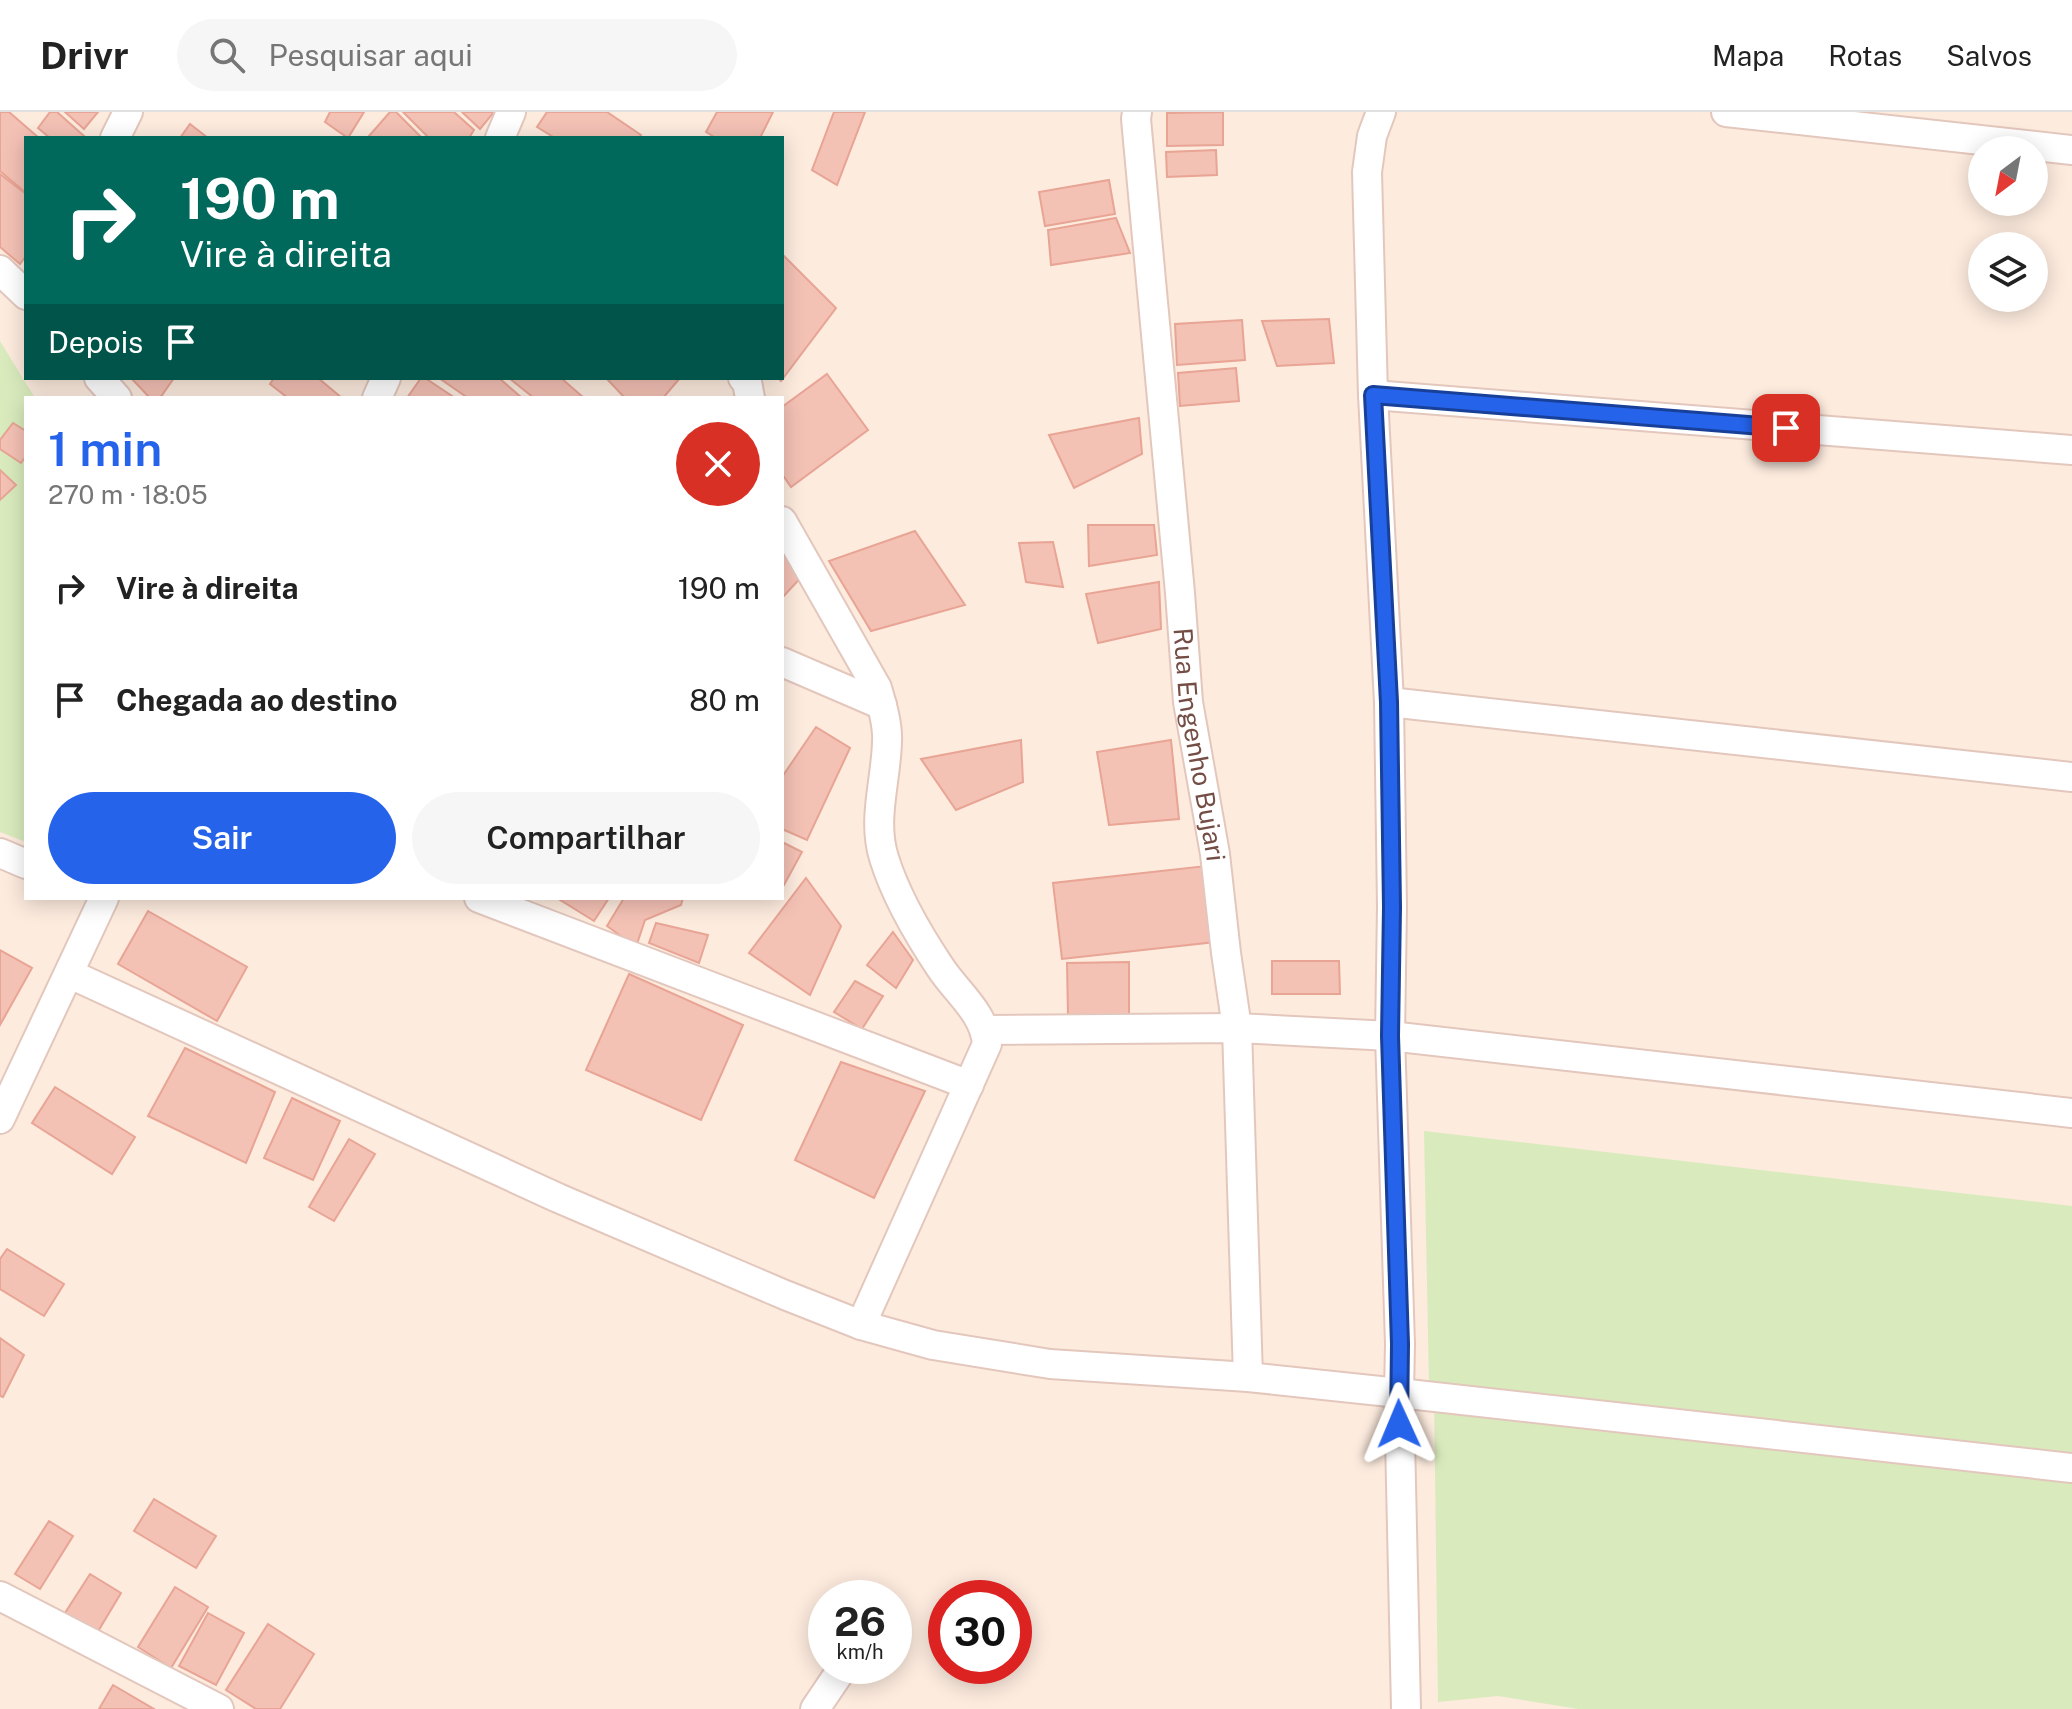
<!DOCTYPE html>
<html lang="pt">
<meta charset="utf-8">
<style>
:root{--surface:#fff;--page:#f6f6f6;--text:#222;--muted:#767676;--line:#e0e0e0;--accent:#2563eb}
body{margin:0;font-family:"Public Sans",sans-serif;background:var(--page);color:var(--text);height:100vh;display:flex;flex-direction:column;font-size:30px;white-space:nowrap}
*{box-sizing:border-box;margin:0}
p{font-size:26px;color:var(--muted)}
.icon{flex:none;width:44px;height:44px;fill:none;stroke:currentColor;stroke-width:2;stroke-linecap:round;stroke-linejoin:round}
.map{position:relative;flex:1;overflow:hidden}
.details{position:absolute;left:24px;top:284px;width:760px;height:504px;display:flex;flex-direction:column;background:var(--surface);border-radius:0px;box-shadow:0 4px 20px #0003}
.details>*{flex:none}
.guide{position:absolute;left:24px;top:24px;width:760px;height:244px;border-radius:0px;box-shadow:0 4px 20px #0003;background:#00695c;color:#fff;overflow:hidden}
.needle{width:52px;rotate:212deg}
.tools{position:absolute;left:1968px;top:24px;display:grid;gap:16px}
.tools a{display:grid;place-items:center;width:80px;height:80px;border-radius:50%;background:var(--surface);box-shadow:0 4px 20px #0003;font-size:40px}
.speed{position:absolute;left:808px;top:1468px;display:flex;gap:16px;font-size:40px;font-weight:700;text-align:center}
.speed>*{display:grid;place-content:center;width:104px;height:104px;border-radius:50%;background:var(--surface);box-shadow:0 4px 20px #0003;line-height:1}
.speed small{font-size:20px;font-weight:400}
.speed .limit{border:12px solid #d22;background:#fff;color:#111}
.pin{position:absolute;display:grid;place-items:center;width:68px;height:68px;color:#fff;margin:-34px;border-radius:16px;box-shadow:0 4px 12px #0006}
.me{position:absolute;width:88px;margin:-44px;rotate:359deg;stroke-linejoin:round;filter:drop-shadow(0 0 6px #0008)}
.turn{display:flex;align-items:center;gap:28px;height:168px;padding:0 24px;font-size:36px}
.turn .icon{width:104px;height:104px;stroke-width:2.5}
.turn b{display:block;font-size:56px;line-height:68px}
.then{display:flex;align-items:center;height:76px;padding:0 24px;background:#0003;gap:16px;font-size:30px}
.round{display:grid;place-items:center;flex:none;width:84px;height:84px;border-radius:42px;background:var(--page)}
.overview{display:flex;align-items:center;justify-content:space-between;height:136px;padding:0 24px}
h1{font-size:48px;font-weight:600;line-height:60px;color:var(--accent)}
.cta{display:flex;gap:16px;margin-top:auto;padding:16px 24px}
.cta a{flex:1;height:92px;border-radius:48px;background:var(--accent);color:#fff;font-size:32px;font-weight:600;line-height:92px;text-align:center}
.cta a+a{background:var(--page);color:var(--text)}
ul{padding:0;list-style:none}
li{display:flex;align-items:center;gap:24px;height:112px;padding:0 24px}
li div{flex:1}
li b{display:block;font-size:30px}
li em{font-style:normal}
header{display:flex;align-items:center;gap:48px;box-sizing:border-box;height:112px;padding:0 40px;background:var(--surface);border-bottom:2px solid var(--line)}
header strong{font-size:38px}
nav{display:flex;gap:44px;margin-inline-start:auto;font-size:28px}
.search{width:560px;height:72px;background:var(--page);display:flex;align-items:center;gap:20px;box-sizing:border-box;padding:0 28px;border-radius:44px;color:var(--muted);font-size:30px}
.map>svg:first-child{display:block}
</style>
<header>
<strong>Drivr</strong>
<div class="search"><svg class="icon" aria-label="search" viewBox="0 0 24 24"><circle cx="10" cy="10" r="6"/><path d="M15 15l6 6"/></svg>Pesquisar aqui</div>
<nav><a>Mapa</a><a>Rotas</a><a>Salvos</a></nav>
</header>
<div class="map">
<svg width="2072" height="1597" viewBox="0 0 2072 1597">
<rect width="100%" height="100%" fill="#fdebde"/>
<g fill="#d9ebbd">
<polygon points="0,229 35,286 26,286 26,730 0,720"/>
<polygon points="1424,1019 2072,1094 2072,1343 1429,1274"/>
<polygon points="1434,1284 2072,1356 2072,1597 1578,1597 1498,1584 1438,1590"/>
</g>
<g fill="#f4c1b5" stroke="#e8a494" stroke-width="2">
<polygon points="0,0 9,0 39,26 26,26 26,81 0,59"/>
<polygon points="50,0 57,0 84,24 83,26 50,26 38,16"/>
<polygon points="65,0 98,0 84,17"/>
<polygon points="330,0 364,0 348,26 325,10"/>
<polygon points="390,0 396,0 422,26 371,26 369,24"/>
<polygon points="403,0 454,0 474,18 469,26 429,26"/>
<polygon points="462,0 494,0 480,17"/>
<polygon points="547,0 607,0 641,23 639,26 555,26 537,15"/>
<polygon points="717,0 773,0 760,26 716,26 706,20"/>
<polygon points="834,0 865,0 837,73 812,58"/>
<polygon points="1223,0 1223,33 1167,34 1167,1"/>
<polygon points="190,12 208,26 180,26"/>
<polygon points="1216,38 1217,63 1167,65 1166,40"/>
<polygon points="0,62 26,82 26,144 20,152 0,135"/>
<polygon points="1109,68 1115,102 1045,114 1039,80"/>
<polygon points="1116,106 1130,141 1051,153 1048,118"/>
<polygon points="782,142 836,196 781,269 778,266 782,266"/>
<polygon points="1329,207 1334,251 1277,254 1262,209"/>
<polygon points="1242,208 1245,248 1177,253 1175,212"/>
<polygon points="1236,256 1239,289 1180,294 1178,261"/>
<polygon points="827,262 868,318 791,375 782,362 782,295"/>
<polygon points="131,266 174,266 160,286 150,286"/>
<polygon points="274,266 318,266 342,286 288,286 270,272"/>
<polygon points="421,266 425,266 455,286 407,286"/>
<polygon points="439,266 499,266 522,286 468,286"/>
<polygon points="509,266 561,266 584,286 534,286"/>
<polygon points="606,266 680,266 663,286 625,286"/>
<polygon points="1139,306 1142,342 1074,376 1049,323"/>
<polygon points="13,311 26,319 26,344 21,351 0,337 0,328"/>
<polygon points="0,358 16,373 0,388"/>
<polygon points="1088,413 1154,413 1157,443 1089,454"/>
<polygon points="915,419 965,493 871,519 829,449"/>
<polygon points="1053,430 1063,475 1026,470 1019,431"/>
<polygon points="782,440 805,461 782,486"/>
<polygon points="1159,470 1161,517 1098,531 1086,482"/>
<polygon points="816,615 850,636 807,728 782,717 782,665"/>
<polygon points="1021,628 1023,670 956,698 921,647"/>
<polygon points="1171,628 1179,707 1109,713 1097,640"/>
<polygon points="782,730 802,740 784,773 782,772"/>
<polygon points="1206,754 1215,830 1062,847 1053,771"/>
<polygon points="806,766 841,814 810,883 749,841"/>
<polygon points="557,786 609,786 594,809"/>
<polygon points="624,786 683,786 681,793 645,808 636,835 607,814"/>
<polygon points="148,799 247,855 217,909 118,852"/>
<polygon points="656,811 708,823 699,851 649,831"/>
<polygon points="893,820 913,848 896,876 867,853"/>
<polygon points="0,838 32,856 0,913"/>
<polygon points="1272,849 1339,849 1340,882 1272,882"/>
<polygon points="1129,850 1129,903 1068,903 1067,851"/>
<polygon points="629,862 743,913 701,1008 586,958"/>
<polygon points="855,869 883,884 862,917 834,900"/>
<polygon points="185,936 275,980 246,1051 148,1004"/>
<polygon points="841,950 925,979 874,1086 795,1048"/>
<polygon points="55,975 135,1025 112,1062 32,1011"/>
<polygon points="292,986 340,1009 313,1068 264,1046"/>
<polygon points="349,1027 375,1042 334,1109 309,1095"/>
<polygon points="7,1137 64,1172 44,1204 0,1177 0,1147"/>
<polygon points="0,1226 24,1243 3,1285 0,1284"/>
<polygon points="154,1387 216,1424 196,1456 134,1419"/>
<polygon points="49,1409 73,1424 40,1477 15,1462"/>
<polygon points="90,1462 121,1481 97,1521 65,1501"/>
<polygon points="175,1475 208,1495 171,1556 138,1535"/>
<polygon points="208,1501 244,1521 216,1573 179,1554"/>
<polygon points="268,1512 314,1542 280,1597 256,1597 226,1578"/>
<polygon points="113,1573 154,1597 99,1597"/>
</g>
<g fill="none" stroke-linecap="round" stroke-linejoin="round">
<g stroke="#e3c7bd" stroke-width="32">
<g id="minor">
<path id="s1" d="M 1137,0 L 1136,7 L 1180,481 L 1188,590 L 1215,742 L 1226,841 L 1237,916 L 1248,1265"/>
<polyline points="1381,0 1372,24 1367,60 1373,283 1389,590 1392,795 1390,924 1400,1232 1399,1281 1406,1597"/>
<polyline points="1726,0 2072,38"/>
<polyline points="115,26 128,0"/>
<polyline points="500,26 511,0"/>
<polyline points="0,158 26,183"/>
<polyline points="99,266 117,286"/>
<polyline points="743,266 747,270 750,286"/>
<polyline points="1373,283 2072,338"/>
<polyline points="377,286 386,266"/>
<path d="M 782,409 L 877,576 C 882,593 888,613 887,630 C 886,669 872,708 884,746 C 896,785 918,822 940,855 C 957,881 984,900 987,932 L 861,1213"/>
<polyline points="782,550 882,593"/>
<polyline points="1389,590 2072,665"/>
<polyline points="0,741 26,752"/>
<polyline points="479,786 969,973"/>
<polyline points="70,862 558,1086 785,1183 861,1213 933,1233 1050,1252 1248,1265 1399,1281 2072,1356"/>
<polyline points="986,918 1237,916 1390,924 2072,1001"/>
<polyline points="0,1007 104,786"/>
<polyline points="0,1484 219,1597"/>
<polyline points="815,1597 844,1554"/>
</g>
</g>
<use href="#minor" stroke="#fff" stroke-width="28"/>
</g>
<g fill="none" stroke-linecap="round" stroke-linejoin="round">
<g stroke="#184099" stroke-width="20">
<polyline id="route" points="1399,1312 1400,1232 1390,924 1392,795 1389,590 1373,283 1786,316"/>
</g>
<use href="#route" stroke="#2563eb" stroke-width="14"/>
</g>
<g text-anchor="middle" stroke-width="8" stroke-linejoin="round" paint-order="stroke">
<g font-size="26" fill="#744d45" stroke="#fff0e6">
<text dy="9" stroke="none"><textPath href="#s1" startOffset="636">Rua Engenho Bujari</textPath></text>
</g>
</g>
</svg>
<div class="tools">
<a><svg class="needle" viewBox="-14 -14 28 28"><path d="M0-13l5 13h-10z" fill="#e53935"/><path d="M0 13l5-13h-10z" fill="#767676"/></svg></a>
<a><svg class="icon" aria-label="layers" viewBox="0 0 24 24"><path d="M12 4l9 5-9 5-9-5zM3 14l9 5 9-5"/></svg></a>
</div>
<div class="speed"><div>26<small>km/h</small></div><div class="limit">30</div></div>
<div class="pin" style="left:1786px;top:316px;background:#d93025"><svg class="icon" aria-label="arrive" viewBox="0 0 24 24"><path d="M6 21V4h12l-3 4 3 4H6"/></svg></div>
<svg class="me" style="left:1399px;top:1312px" viewBox="-20 -20 40 40"><path d="M0-17L14 15 0 8-14 15z" fill="#2563eb" stroke="#fff" stroke-width="4"/></svg>
<div class="guide">
<div class="turn"><svg class="icon" aria-label="right" viewBox="0 0 24 24"><path d="M7 20v-9h11M14 6l5 5-5 5"/></svg><div><b>190 m</b>Vire à direita</div></div>
<div class="then">Depois<svg class="icon" aria-label="arrive" viewBox="0 0 24 24"><path d="M6 21V4h12l-3 4 3 4H6"/></svg></div>
</div>
<section class="details">
<div class="overview"><div><h1>1 min</h1><p>270 m · 18:05</p></div><a class="round" style="background:#d93025;color:#fff"><svg class="icon" aria-label="close" viewBox="0 0 24 24"><path d="M6 6l12 12M18 6L6 18"/></svg></a></div>
<ul>
<li><svg class="icon" aria-label="right" viewBox="0 0 24 24"><path d="M7 20v-9h11M14 6l5 5-5 5"/></svg><div><b>Vire à direita</b></div><em>190 m</em></li>
<li><svg class="icon" aria-label="arrive" viewBox="0 0 24 24"><path d="M6 21V4h12l-3 4 3 4H6"/></svg><div><b>Chegada ao destino</b></div><em>80 m</em></li>
</ul>
<div class="cta"><a>Sair</a><a>Compartilhar</a></div>
</section>
</div>
